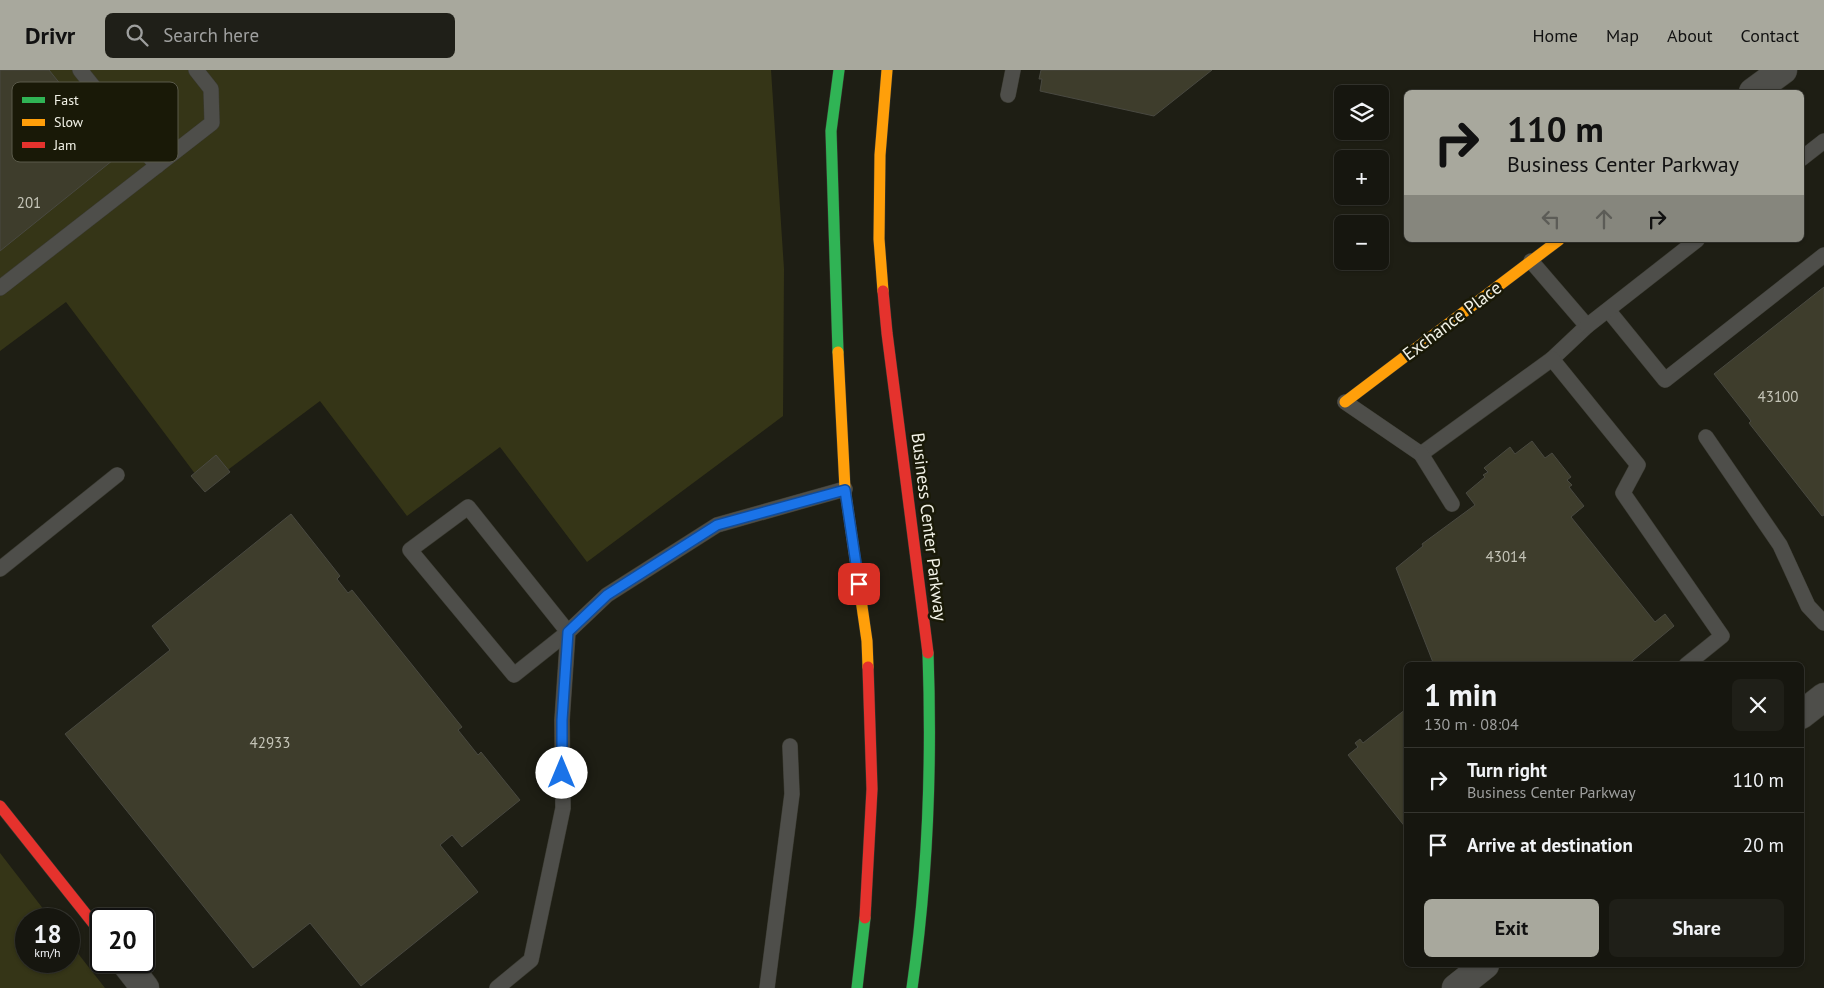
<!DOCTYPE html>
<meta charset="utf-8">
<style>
:root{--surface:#16160f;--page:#1f1f18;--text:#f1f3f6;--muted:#9e9f9e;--line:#35352f;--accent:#a8a89d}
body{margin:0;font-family:"PT Sans",sans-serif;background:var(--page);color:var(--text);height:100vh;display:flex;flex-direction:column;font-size:19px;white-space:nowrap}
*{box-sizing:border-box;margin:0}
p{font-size:16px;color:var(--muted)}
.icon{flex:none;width:28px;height:28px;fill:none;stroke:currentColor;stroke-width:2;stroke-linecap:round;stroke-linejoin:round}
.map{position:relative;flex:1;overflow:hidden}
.drawer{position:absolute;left:1404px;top:592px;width:400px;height:305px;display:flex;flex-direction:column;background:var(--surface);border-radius:8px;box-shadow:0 1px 4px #0004,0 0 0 1px var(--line)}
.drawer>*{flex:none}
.guide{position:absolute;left:1404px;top:20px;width:400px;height:152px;border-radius:8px;box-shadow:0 1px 4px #0004,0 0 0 1px var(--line);background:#a8a89d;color:#111;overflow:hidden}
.buttons{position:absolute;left:1334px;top:15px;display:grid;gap:10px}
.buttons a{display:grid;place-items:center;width:55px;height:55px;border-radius:8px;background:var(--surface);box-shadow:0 1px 4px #0004,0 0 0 1px var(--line);font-size:25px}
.speed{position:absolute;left:15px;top:838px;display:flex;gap:10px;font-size:25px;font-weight:700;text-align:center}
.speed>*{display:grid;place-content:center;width:65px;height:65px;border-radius:50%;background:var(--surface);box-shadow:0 1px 4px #0004,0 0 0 1px var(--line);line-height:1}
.speed small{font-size:12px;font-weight:400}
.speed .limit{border:2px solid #111;border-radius:8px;background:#fff;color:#111}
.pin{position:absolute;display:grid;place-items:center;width:42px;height:42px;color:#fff;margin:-21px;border-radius:10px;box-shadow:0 2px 8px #0006}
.me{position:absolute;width:55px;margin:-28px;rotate:0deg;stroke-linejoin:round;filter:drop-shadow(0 0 4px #0008)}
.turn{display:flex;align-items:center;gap:18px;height:105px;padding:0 20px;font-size:22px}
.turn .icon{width:65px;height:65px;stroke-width:2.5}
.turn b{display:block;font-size:35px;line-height:42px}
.lanes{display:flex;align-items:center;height:48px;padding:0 20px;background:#0003;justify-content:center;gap:25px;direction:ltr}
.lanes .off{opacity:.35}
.round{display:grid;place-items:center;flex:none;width:52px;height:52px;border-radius:8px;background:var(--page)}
.overview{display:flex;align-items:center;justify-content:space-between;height:85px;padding:0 20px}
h1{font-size:30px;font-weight:700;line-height:38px}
.button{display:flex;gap:10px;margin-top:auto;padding:10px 20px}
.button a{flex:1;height:58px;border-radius:8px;background:var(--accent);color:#111;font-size:20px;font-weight:700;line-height:58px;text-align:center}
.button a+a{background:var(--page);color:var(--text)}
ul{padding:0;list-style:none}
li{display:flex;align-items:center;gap:15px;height:65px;padding:0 20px;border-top:1px solid var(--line)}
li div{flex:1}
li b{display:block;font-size:19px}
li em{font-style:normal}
header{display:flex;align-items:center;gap:30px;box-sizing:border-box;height:70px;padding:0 25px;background:var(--accent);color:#111}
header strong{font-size:24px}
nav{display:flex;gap:28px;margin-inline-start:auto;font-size:18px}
.search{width:350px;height:45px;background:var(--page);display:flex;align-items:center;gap:12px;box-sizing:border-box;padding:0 18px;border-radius:8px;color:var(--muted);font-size:19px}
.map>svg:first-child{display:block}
</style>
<header>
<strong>Drivr</strong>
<div class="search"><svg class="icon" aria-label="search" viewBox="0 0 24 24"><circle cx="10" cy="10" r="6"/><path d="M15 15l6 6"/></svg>Search here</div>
<nav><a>Home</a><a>Map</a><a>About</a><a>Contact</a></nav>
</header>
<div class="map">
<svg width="1824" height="918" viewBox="0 0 1824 918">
<rect width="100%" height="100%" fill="#1e1e14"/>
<g fill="#353517">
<polygon points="0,0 771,0 784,199 783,346 587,492 500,377 407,446 320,331 205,417 66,232 0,281"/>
<polygon points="0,783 51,849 26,849 26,891 69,891 69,872 105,918 0,918"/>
</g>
<g fill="#3e3d2c" stroke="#494941">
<polygon points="0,0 49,0 118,86 0,181"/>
<polygon points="1041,0 1212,0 1154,46 1040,21 1042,9 1039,9"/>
<polygon points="1824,217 1824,445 1822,446 1749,353 1751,351 1714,304"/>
<polygon points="1532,371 1545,388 1552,383 1571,407 1567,410 1572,415 1569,417 1584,436 1571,447 1655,552 1665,544 1674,556 1627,595 1434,595 1396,498 1423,476 1422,474 1475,435 1466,423 1485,407 1483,405 1488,402 1484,398 1510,377 1515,384"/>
<polygon points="216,385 230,402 205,422 191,406"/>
<polygon points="291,444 340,506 337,509 348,523 352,520 462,657 458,660 478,685 481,682 520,730 462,777 452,765 440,775 478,822 361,916 310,853 253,898 65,664 170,580 152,556"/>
<polygon points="1406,639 1406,758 1348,685 1358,677 1355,673 1360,669 1363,673"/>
</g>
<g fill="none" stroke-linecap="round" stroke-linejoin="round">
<g stroke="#3b3b32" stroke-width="16">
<g id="lane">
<polyline points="80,0 157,96"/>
<polyline points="1008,25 1013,0"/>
<polyline points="1801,89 1824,71"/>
<polyline points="1531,191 1587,256 1552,289"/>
<polyline points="0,218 212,53 211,19 196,0"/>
<polyline points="1608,240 1665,310 1824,185"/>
<polyline points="1587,256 1697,170"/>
<polyline points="1345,332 1421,384 1552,289 1638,395 1623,423 1722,566 1686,595"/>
<polyline points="1706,367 1780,475 1808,536 1824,553"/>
<polyline points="1421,384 1452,434"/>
<polygon points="468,437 568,562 514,605 410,480"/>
<polyline points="0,499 117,405"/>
<polyline points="497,918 531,890 563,738 562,650 568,562 607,525 717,455 845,419"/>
<polyline points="767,918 792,724 790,676"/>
</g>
</g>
<g stroke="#3b3b32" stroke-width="29">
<g id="street">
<polyline points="1753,22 1783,0"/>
<polyline points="1801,645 1824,627"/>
<polyline points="124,891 145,918"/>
<polyline points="1456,918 1485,895"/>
</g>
</g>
<g stroke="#3b3b32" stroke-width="12">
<g id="fast">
<polyline points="838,282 831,61 839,0"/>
<polyline points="857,918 865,848"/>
<path d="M 912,918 C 928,807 932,695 928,583"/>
</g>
</g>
<g stroke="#3b3b32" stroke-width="12">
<g id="slow">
<polyline points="883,221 879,169 880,85 887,0"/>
<polyline points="838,282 845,419 867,571 868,597"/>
<polyline points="1345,332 1559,170"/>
</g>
</g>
<g stroke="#3b3b32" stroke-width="12">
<g id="jam">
<polyline points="883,221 887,263 928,583"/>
<polyline points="0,736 101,863"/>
<polyline points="865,848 872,719 868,597"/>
</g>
</g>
<use href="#lane" stroke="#4e4e4a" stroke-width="15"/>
<use href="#street" stroke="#4e4e4a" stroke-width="28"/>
<use href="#fast" stroke="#30b455" stroke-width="11"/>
<use href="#slow" stroke="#ff9f0a" stroke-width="11"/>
<use href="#jam" stroke="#e5322d" stroke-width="11"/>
</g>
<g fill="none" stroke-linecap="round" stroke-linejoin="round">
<g stroke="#114b97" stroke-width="12">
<polyline id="route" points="562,703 562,650 568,562 607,525 717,455 845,420 859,514"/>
</g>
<use href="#route" stroke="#1a73e8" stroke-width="9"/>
</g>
<g text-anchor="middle" stroke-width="5" stroke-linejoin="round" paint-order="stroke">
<g font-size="15" fill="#c5c5b8">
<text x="29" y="138">201</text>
<text x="1778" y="332">43100</text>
<text x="1506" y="492">43014</text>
<text x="270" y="678">42933</text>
</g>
<g font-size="18" fill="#f2f2e7" stroke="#191907">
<text transform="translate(1452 251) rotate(-37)" y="6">Exchance Place</text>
<text transform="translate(929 457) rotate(83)" y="6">Business Center Parkway</text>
</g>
</g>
<rect x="12" y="12" width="166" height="80" rx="8" fill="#191907" stroke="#5a5a4a" stroke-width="1"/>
<rect x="22" y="27" width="23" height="6" fill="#30b455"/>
<rect x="22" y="49" width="23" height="7" fill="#ff9f0a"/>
<rect x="22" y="72" width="23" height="6" fill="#e5322d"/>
<g font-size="14" fill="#f2f2e7">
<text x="54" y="35">Fast</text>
<text x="54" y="57">Slow</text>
<text x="54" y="80">Jam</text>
</g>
</svg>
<div class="buttons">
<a><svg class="icon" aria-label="layers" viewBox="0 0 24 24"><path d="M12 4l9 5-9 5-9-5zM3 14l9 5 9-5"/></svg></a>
<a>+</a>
<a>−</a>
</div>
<div class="speed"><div>18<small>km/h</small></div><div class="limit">20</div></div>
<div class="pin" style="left:859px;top:514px;background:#d93025"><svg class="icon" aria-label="arrive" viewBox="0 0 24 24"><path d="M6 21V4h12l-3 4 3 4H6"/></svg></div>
<svg class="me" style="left:562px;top:703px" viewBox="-20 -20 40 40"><circle r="19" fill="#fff"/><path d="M0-13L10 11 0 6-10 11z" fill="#1a73e8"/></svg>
<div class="guide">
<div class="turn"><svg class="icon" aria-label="right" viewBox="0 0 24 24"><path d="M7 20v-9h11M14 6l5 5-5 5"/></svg><div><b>110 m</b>Business Center Parkway</div></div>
<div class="lanes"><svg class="icon off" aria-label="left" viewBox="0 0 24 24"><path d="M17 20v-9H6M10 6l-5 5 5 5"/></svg><svg class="icon off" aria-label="ahead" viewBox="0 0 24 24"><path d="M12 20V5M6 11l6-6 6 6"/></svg><svg class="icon" aria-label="right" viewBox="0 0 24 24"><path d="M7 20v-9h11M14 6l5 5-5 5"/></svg></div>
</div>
<section class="drawer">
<div class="overview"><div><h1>1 min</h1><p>130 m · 08:04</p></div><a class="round"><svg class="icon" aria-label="close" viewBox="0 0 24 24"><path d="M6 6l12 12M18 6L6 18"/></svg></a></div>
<ul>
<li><svg class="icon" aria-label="right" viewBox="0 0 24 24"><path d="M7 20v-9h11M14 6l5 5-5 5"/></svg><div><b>Turn right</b><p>Business Center Parkway</p></div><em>110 m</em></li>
<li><svg class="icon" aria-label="arrive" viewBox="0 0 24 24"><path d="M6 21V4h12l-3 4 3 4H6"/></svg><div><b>Arrive at destination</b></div><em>20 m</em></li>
</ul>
<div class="button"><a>Exit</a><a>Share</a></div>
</section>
</div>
